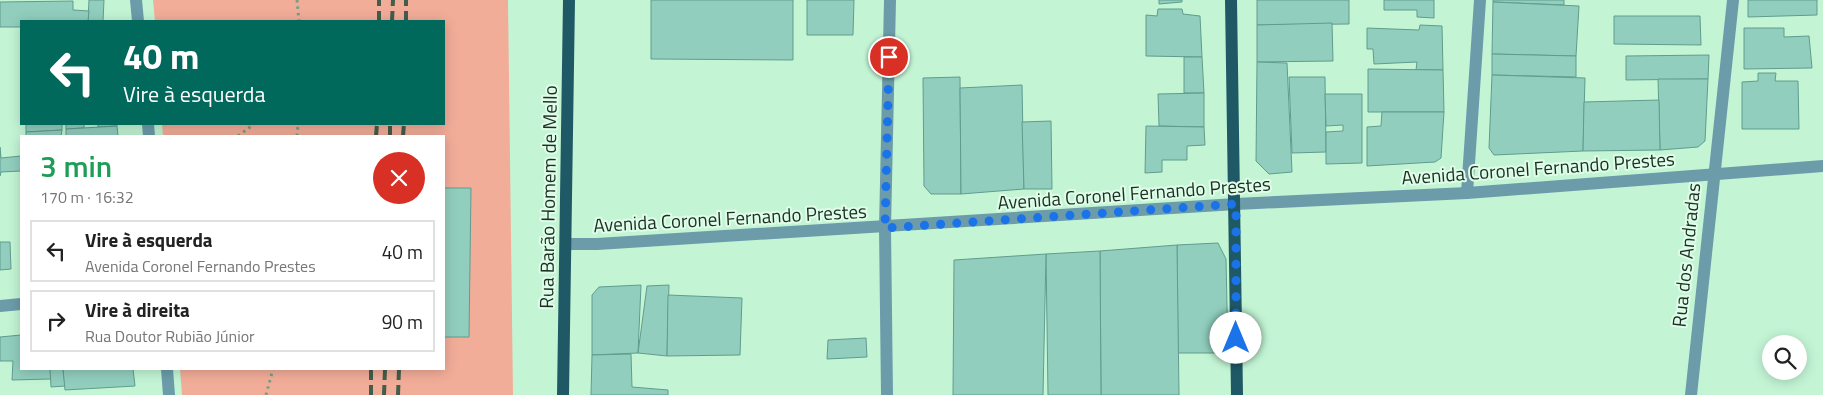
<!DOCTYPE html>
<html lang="pt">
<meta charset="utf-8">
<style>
:root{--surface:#fff;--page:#f2f2f2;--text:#222;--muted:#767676;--line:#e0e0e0}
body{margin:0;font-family:"Titillium Web",sans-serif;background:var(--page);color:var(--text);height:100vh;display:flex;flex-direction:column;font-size:19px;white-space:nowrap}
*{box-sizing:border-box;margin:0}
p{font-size:16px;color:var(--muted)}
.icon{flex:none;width:28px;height:28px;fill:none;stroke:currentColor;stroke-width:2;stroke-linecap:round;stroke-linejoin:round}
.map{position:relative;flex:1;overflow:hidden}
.details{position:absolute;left:20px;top:135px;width:425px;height:235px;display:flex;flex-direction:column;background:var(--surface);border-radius:0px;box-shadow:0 2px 12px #0003}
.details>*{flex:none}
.guide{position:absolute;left:20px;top:20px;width:425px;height:105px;border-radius:0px;box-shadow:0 2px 12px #0003;background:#00695c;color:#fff;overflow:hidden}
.buttons{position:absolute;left:1762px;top:335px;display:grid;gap:10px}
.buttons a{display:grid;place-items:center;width:45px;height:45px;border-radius:50%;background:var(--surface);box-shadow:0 2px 12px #0003;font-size:25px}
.pin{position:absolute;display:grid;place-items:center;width:42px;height:42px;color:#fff;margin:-21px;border:2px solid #fff;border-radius:50%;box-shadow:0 1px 5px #0007}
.me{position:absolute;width:55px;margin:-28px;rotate:0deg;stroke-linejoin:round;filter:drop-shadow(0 0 4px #0008)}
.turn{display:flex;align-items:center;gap:18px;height:105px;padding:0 20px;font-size:22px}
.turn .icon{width:65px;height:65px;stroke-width:2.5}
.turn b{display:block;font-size:35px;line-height:42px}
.round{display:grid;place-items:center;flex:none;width:52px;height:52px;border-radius:26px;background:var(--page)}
.headline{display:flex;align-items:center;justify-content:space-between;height:85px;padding:0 20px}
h1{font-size:30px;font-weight:600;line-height:38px;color:#1e9e55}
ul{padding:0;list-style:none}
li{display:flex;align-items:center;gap:15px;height:62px;margin:0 10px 8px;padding:0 10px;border:2px solid var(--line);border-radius:0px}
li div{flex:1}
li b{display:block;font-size:19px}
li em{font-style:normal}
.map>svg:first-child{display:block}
</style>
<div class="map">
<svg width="1823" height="395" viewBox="0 0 1823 395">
<rect width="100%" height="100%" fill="#c3f5d5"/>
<polygon fill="#f2ad99" points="153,0 508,0 513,395 182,395 180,369 444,369 444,136 163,136 162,124 444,124 444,21 155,21"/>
<g fill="#91cebe" stroke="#609c8d">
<polygon points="89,0 104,0 103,21 88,21"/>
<polygon points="651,0 793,0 793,60 651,59"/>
<polygon points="807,0 854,0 853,35 807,35"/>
<polygon points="1159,0 1182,0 1182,2 1159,4"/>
<polygon points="1257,0 1349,0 1349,24 1257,25"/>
<polygon points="1384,0 1434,0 1434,18 1417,17 1417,10 1384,10"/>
<polygon points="1493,0 1564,0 1564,5 1493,2"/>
<polygon points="1748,0 1817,0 1817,15 1748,17"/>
<polygon points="73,1 73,10 89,11 88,21 21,21 21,27 0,27 0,2"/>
<polygon points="1493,2 1579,6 1576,56 1492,54"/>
<polygon points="1158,9 1182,9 1183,14 1200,16 1202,57 1146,56 1146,15 1157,16"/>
<polygon points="1614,16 1700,16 1701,45 1614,44"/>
<polygon points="1332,23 1333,61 1257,62 1257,25"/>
<polygon points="1420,25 1442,26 1443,70 1416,70 1417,62 1374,64 1373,49 1367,49 1367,28 1419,30"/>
<polygon points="1744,28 1784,28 1784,37 1809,36 1812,68 1744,69"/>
<polygon points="1492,54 1576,56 1576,77 1492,75"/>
<polygon points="1709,55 1708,79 1626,80 1626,56"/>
<polygon points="1184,57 1202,57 1204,93 1184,93"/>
<polygon points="1257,62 1287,63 1292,172 1269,174 1256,161"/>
<polygon points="1368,69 1443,70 1444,112 1368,112"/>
<polygon points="1758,73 1776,73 1775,81 1798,81 1799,129 1742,129 1742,82 1758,81"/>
<polygon points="1492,75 1585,78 1583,151 1494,155 1489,148"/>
<polygon points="960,77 961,194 931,194 924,186 923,78"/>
<polygon points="1289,77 1325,77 1326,152 1292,153"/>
<polygon points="1658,79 1708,79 1705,141 1698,147 1660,150"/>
<polygon points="1022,85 1024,189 961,194 960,88"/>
<polygon points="1204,93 1204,127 1159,126 1158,94"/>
<polygon points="1325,94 1362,94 1362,163 1326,164 1326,132 1343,131 1343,125 1326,126"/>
<polygon points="1659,100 1660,150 1583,151 1584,102"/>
<polygon points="1382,112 1444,112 1441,158 1435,162 1367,166 1367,127 1381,126"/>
<polygon points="1051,121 1052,189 1024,189 1022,122"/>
<polygon points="26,124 62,124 62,130 26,132"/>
<polygon points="66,124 84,124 84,128 66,129"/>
<polygon points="98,124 117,124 117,126 98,127"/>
<polygon points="117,126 118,136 26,136 26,132 62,130 61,136 66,136 66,129"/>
<polygon points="1146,126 1204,127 1205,145 1187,146 1187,160 1162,160 1162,172 1145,173"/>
<polygon points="0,147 1,158 21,156 21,171 1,172 0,176"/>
<polygon points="444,188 471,188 469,337 444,337"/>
<polygon points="0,242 10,242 11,269 0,270"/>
<polygon points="1218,243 1226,259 1228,353 1178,353 1177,245"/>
<polygon points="1177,245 1179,395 1101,395 1100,251"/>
<polygon points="1100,251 1101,395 1048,395 1046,254"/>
<polygon points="1046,254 1043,395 953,395 954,260"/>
<polygon points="641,285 638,353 592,355 592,295 599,287"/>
<polygon points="669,285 667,356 638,353 647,286"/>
<polygon points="668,295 742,298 740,355 667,356"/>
<polygon points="21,335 21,369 50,369 51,379 12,380 13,361 0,361 0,337"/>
<polygon points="866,338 867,357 827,359 828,340"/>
<polygon points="631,354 632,387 668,390 668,395 591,395 592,355"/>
<polygon points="50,369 63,369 65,386 51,387"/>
<polygon points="63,369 133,369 135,386 65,390"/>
</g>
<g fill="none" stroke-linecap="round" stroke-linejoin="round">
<g stroke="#789c85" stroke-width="3" stroke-dasharray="2.5 4" stroke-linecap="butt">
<polyline points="297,0 299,21"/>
<polyline points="238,136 254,124"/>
<polyline points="297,136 298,124"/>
<polyline points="266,395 273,369"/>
</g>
<g stroke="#6c9caa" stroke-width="12">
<polyline points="136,0 138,21"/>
<polyline points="148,124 149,136"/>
<polyline points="1467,193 1480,0"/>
<polyline points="566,244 597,244 1236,204 1467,193 1823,166"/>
<polyline points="0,306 21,304"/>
<polyline points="167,369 169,395"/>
<polyline points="887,395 885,228 890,0"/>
<polyline points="1691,395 1733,0"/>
</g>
<g stroke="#1f5966" stroke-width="12">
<polyline points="1231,0 1237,395"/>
<polyline points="563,395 569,0"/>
</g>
<g stroke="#435d4c" stroke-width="4" stroke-dasharray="10 5" stroke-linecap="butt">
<polyline points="379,21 379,0"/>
<polyline points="392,21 393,0"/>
<polyline points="406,21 406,0"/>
<polyline points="376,136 377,124"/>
<polyline points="390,136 390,124"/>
<polyline points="403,136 404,124"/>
<polyline points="371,395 371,369"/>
<polyline points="384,395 385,369"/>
<polyline points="398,395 399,369"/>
</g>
</g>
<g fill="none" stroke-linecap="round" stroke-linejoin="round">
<polyline stroke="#1a73e8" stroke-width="9" stroke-dasharray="0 16.2" points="889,57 885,228 1236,204 1236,338"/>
</g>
<g text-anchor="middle" stroke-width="4" stroke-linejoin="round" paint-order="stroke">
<g font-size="19" fill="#1c2f23" stroke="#dffde9">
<text transform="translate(1538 168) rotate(-4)" y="7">Avenida Coronel Fernando Prestes</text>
<text transform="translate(1134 193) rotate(-4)" y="7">Avenida Coronel Fernando Prestes</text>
<text transform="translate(548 197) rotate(-89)" y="7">Rua Barão Homem de Mello</text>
<text transform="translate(730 218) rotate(-3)" y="7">Avenida Coronel Fernando Prestes</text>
<text transform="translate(1686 255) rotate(-84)" y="7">Rua dos Andradas</text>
</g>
</g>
</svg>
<div class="buttons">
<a><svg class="icon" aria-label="search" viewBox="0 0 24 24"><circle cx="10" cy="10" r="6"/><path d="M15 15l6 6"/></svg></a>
</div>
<div class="pin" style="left:889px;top:57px;background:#d93025"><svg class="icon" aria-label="arrive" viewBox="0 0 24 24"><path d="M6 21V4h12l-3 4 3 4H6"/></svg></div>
<svg class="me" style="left:1236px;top:338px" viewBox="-20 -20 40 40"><circle r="19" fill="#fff"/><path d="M0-13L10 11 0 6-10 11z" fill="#1a73e8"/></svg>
<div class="guide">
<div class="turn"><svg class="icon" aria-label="left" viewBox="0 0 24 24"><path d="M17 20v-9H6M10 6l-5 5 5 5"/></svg><div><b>40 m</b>Vire à esquerda</div></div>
</div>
<section class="details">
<div class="headline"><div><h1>3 min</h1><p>170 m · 16:32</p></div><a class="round" style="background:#d93025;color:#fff"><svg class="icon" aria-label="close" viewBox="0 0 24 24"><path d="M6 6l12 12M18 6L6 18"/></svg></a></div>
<ul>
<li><svg class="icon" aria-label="left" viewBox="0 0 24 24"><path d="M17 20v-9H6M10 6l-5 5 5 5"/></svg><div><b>Vire à esquerda</b><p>Avenida Coronel Fernando Prestes</p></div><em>40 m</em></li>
<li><svg class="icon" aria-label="right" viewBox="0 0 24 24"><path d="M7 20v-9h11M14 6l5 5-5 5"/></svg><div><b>Vire à direita</b><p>Rua Doutor Rubião Júnior</p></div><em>90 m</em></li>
</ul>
</section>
</div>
